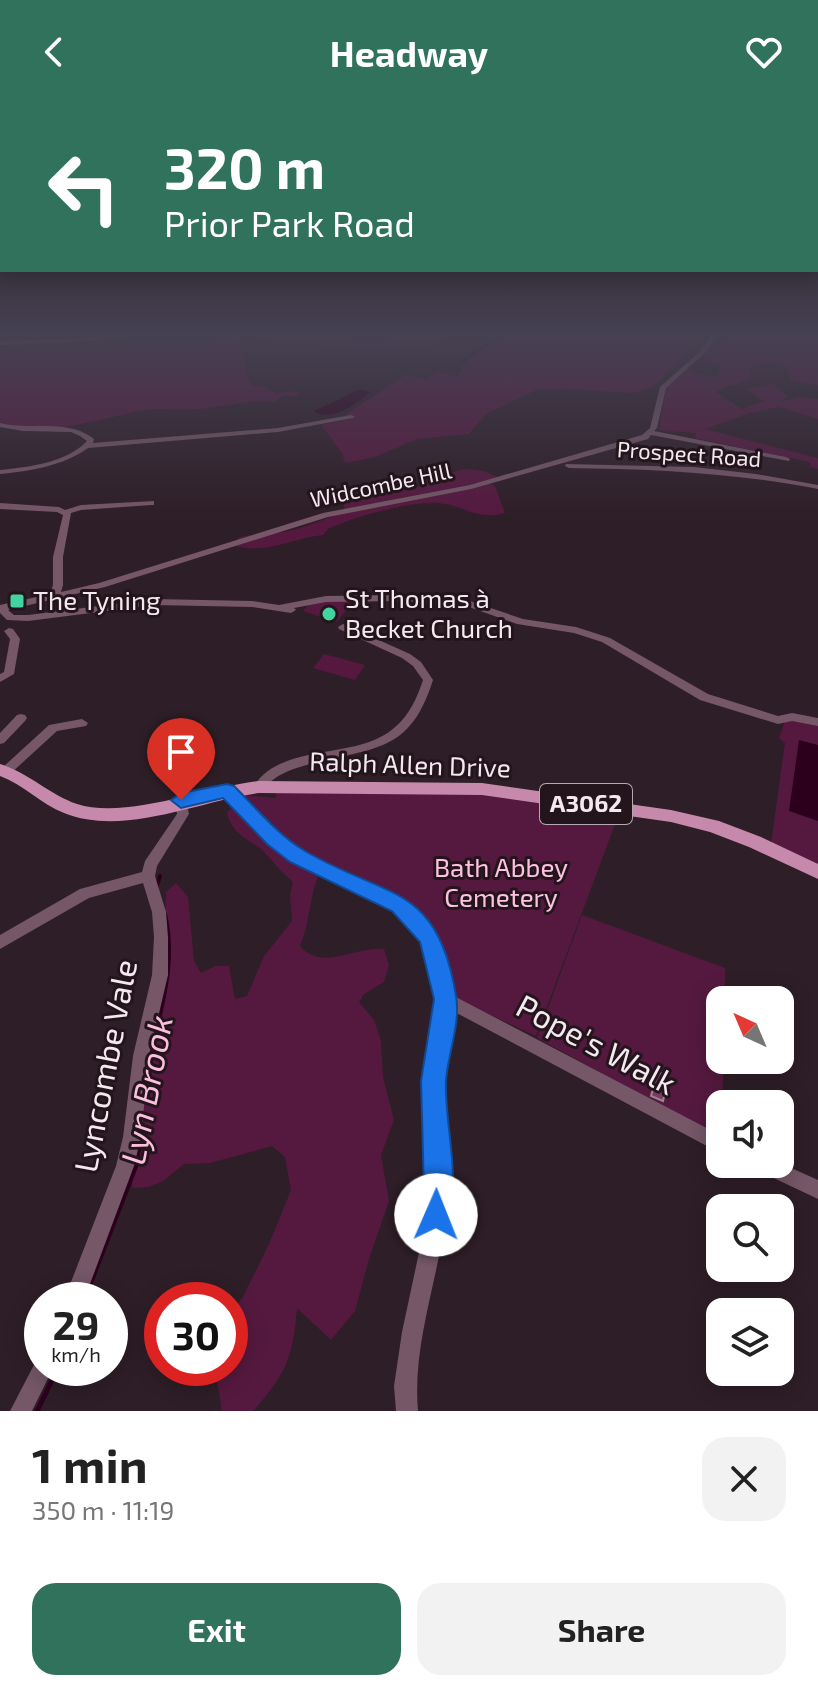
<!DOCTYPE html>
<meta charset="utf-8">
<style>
:root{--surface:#fff;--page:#f2f2f2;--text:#222;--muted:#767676;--accent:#30725b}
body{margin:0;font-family:"Exo 2",sans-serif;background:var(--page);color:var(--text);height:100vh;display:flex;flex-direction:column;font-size:30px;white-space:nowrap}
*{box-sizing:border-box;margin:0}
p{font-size:26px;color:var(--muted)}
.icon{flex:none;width:44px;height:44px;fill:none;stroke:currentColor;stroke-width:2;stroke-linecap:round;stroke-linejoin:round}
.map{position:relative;height:1307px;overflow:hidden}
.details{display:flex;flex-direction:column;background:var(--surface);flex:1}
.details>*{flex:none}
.banner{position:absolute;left:0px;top:0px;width:818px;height:168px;box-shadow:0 4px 20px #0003;background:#30725b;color:#fff;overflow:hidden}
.needle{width:52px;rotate:316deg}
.tools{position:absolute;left:706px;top:882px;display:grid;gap:16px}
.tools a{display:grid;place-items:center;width:88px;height:88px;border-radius:16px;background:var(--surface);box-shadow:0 4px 20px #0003;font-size:40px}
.speed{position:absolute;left:24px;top:1178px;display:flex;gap:16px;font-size:40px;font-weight:700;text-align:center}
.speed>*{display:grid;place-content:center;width:104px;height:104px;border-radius:50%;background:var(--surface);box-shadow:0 4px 20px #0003;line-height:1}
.speed small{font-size:20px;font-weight:400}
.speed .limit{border:12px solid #d22;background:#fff;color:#111}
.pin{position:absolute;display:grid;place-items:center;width:68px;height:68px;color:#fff;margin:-82px -34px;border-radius:50% 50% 50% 0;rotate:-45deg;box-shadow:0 0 8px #0007}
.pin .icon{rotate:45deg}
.me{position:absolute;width:88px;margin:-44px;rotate:1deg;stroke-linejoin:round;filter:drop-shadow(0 0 6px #0008)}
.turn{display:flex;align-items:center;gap:28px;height:168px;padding:0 32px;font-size:36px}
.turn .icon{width:104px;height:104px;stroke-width:2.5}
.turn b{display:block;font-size:56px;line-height:68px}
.round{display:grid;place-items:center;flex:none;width:84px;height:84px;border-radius:24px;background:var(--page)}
.summary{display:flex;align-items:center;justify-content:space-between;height:136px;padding:0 32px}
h1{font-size:48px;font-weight:700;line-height:60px}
.primary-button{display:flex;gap:16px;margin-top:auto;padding:16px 32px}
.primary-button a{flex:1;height:92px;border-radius:24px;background:var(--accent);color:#fff;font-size:32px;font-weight:700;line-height:92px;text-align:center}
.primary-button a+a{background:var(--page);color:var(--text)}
header{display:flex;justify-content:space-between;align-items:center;height:104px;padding:0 32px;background:var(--accent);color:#fff;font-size:36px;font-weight:700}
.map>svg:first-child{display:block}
</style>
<header><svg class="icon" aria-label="back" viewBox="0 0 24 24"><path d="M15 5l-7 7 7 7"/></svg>Headway<svg class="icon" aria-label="heart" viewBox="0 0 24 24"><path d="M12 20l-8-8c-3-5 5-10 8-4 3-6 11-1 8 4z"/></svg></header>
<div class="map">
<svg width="818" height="1307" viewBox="0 0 818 1307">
<rect width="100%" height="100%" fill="#2e1e27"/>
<g fill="#55193f">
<path d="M 261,229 L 322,232 L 322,229 L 345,229 L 354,237 L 366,239 L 403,229 L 450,229 C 439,235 427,245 415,245 C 400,245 391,240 376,244 L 257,236 L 257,230 Z"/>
<polygon points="512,229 710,229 653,283 634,289 566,285 536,286 486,310 469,330 417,335 375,353 345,359 342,349 321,321 351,315 345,311 405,271 427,275 437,268 457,272 454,276 476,247"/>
<path d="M 797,229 L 818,233 L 818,282 L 791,276 L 787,264 L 768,258 L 750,264 L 751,274 C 740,281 726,280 716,288 L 742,305 L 764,297 L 746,285 L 773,280 L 788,292 L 780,298 L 799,293 L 818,295 L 818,315 L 780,303 L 750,309 L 705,325 L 818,354 L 818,365 L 810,363 L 810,358 L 695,334 L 696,329 L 659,326 L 666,282 L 685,263 L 701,271 L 718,273 L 720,261 L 706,258 L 702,252 L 715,235 L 732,237 L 721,230 Z"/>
<path d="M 240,231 L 248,274 L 253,283 L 262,281 L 275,289 L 297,287 L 300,291 L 282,292 L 275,298 C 251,295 226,302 201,305 C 181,307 159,303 139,307 C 104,314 33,337 0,318 L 0,252 L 96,248 Z"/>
<path d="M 465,365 L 484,367 L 497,373 L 486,377 L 495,382 L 505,409 C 475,417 464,401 438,399 C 410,397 353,413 328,425 L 323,431 C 294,434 262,452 234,441 L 238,434 C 254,429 267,429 283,428 C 303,425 327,414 345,407 L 343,398 L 421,382 L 423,376 Z"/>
<polygon points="354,496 337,518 303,507 310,499"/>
<polygon points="324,550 365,561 355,576 313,564"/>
<polygon points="786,614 818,619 818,762 771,740 785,639 779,634"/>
<polygon points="277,687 492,691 618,712 536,932 454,894 452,889 446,887 423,815 302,749 278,732 241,694 243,691 275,694"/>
<path d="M 232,704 L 239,706 L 318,772 C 309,796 310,819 300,842 C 322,868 355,842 384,845 L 389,861 L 384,878 L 364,890 L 359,898 L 374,916 L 381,937 L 383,973 L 394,1016 L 381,1051 L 389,1097 L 369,1155 L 355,1207 L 331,1236 L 297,1204 C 293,1254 286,1270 253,1307 L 222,1307 L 215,1264 L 230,1264 L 230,1210 L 243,1193 L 269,1140 L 291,1086 L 285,1053 L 272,1042 L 210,1059 L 184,1060 L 163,1077 L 149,1083 L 133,1084 L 129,1066 L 145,1021 L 142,986 L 165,829 L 166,788 L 176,779 L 188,793 L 194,857 L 201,869 L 215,862 L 229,862 L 235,895 L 247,892 L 264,852 L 292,817 L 290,791 L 293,778 C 282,769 275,760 266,750 C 253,735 232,734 227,708 Z"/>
<polygon points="582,811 725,864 725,896 720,896 720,956 724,956 720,1033 537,934"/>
</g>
<g fill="#2c001d">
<path d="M 360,285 L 370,288 C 356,300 331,319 314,307 Z"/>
<polygon points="799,636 818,641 818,717 789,707"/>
</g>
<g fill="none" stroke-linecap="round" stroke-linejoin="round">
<polyline stroke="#2c001d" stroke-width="2" points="463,257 506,229"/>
<g stroke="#2c001d" stroke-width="4">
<polyline points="156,784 160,772"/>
<path d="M 148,968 C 157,913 178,865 165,810"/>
</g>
<g stroke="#2c001d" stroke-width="5">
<polyline points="147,975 148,966"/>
<polyline points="84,1196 136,1061 139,1042"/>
<polyline points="37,1307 58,1264"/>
</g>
</g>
<polygon fill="#7b3a61" stroke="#98858f" stroke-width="2" points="661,969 668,976 663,997 651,992 657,971"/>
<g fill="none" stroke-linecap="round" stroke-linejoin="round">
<g fill="#755767" fill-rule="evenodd">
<polygon points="0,229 7,229 0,233"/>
<polygon points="133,229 150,229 79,238 0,241 0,237 79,234"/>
<polygon points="712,229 718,229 707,247 666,284 657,324 654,327 786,353 790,355 789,357 651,331 648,335 471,385 328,413 105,483 8,506 14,511 28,511 154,495 252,497 279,501 326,492 399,491 467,496 523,515 576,523 610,534 708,590 778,612 792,609 818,614 818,622 792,617 778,620 700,596 602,538 574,529 517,520 466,502 399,497 326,498 294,504 296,506 291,509 252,503 154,501 28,517 7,516 0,509 0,501 50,490 53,481 53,453 63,411 57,408 0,405 0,399 59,403 65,406 81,401 154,397 154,401 151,401 81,406 71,409 63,453 63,481 61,488 99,479 323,409 470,381 642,331 650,324 660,283 703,245"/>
<polygon points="790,229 799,229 796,231"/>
<path d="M 351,311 L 355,313 L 353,314 L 278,328 L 88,344 C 63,362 30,367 0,370 L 0,366 C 29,363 66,359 87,337 L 80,332 L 71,328 L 23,327 L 0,323 L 0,319 C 31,327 67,314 94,335 L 93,339 L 278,324 Z"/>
<path d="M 566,360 L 694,363 L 756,370 L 818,381 L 818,385 C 736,369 653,365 569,364 L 565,362 Z"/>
<path d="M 343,520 L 410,550 L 421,558 L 433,576 C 410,649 375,643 310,660 C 292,665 275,670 263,686 L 255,686 L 253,683 C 282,637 357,657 394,624 C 409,612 417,594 423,576 L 413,562 L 402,554 L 339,525 L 338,523 Z"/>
<polygon points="9,524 13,525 20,535 14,570 0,578 0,570 4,568 10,535 4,527"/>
<polygon points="21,610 25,611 27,614 25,617 4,639 0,640 0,629 17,611"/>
<polygon points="82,615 88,619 86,622 57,627 10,670 2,670 0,667 2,664 49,621"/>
<path d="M 227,682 L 231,684 L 279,731 L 302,749 L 404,797 C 440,823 442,850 452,891 L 720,1031 L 720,1049 L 451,906 C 448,930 442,955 441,979 C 441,1022 450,1065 446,1108 C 439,1175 412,1239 418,1307 L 396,1307 L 394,1282 L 402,1228 L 427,1111 L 429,1086 L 425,977 L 437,895 L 424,838 L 409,816 L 394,805 L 292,757 L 269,739 L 223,690 L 221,687 L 223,684 Z"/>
<polygon points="181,691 185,693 189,710 157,762 155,772 166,808 168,833 168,871 149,952 141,1033 134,1062 84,1196 64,1196 116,1062 123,1033 133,952 152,871 154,833 152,808 143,779 89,794 0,845 0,831 80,785 142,768 145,757 177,710 175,696 177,693"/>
<polygon points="780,1059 818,1076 818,1095 757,1066 754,1060"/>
<polygon points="42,1254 42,1264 53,1264 32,1307 10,1307 36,1257"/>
</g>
<path fill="#c789ab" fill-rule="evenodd" d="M 0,660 C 29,669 50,691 77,700 C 125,716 207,683 259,677 L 482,679 L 671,706 L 719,717 L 761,733 L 818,760 L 818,775 L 749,743 L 710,728 L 671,718 L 482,691 L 259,689 C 198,697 124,733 64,709 C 41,700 24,681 0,672 Z"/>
</g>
<linearGradient id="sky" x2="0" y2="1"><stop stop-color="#191015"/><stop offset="0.56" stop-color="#464152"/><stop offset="1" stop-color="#464152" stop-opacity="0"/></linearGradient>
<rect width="818" height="412" fill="url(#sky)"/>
<path fill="#1a73e8" stroke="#114b97" stroke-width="2" d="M 227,680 L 234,682 C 256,704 278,731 305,747 C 387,795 438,779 456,892 C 461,918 448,950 446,976 C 444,1020 463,1080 446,1121 L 436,1125 L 426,1121 L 422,1111 L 424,1086 L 421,977 L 434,895 L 420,838 L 392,807 L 290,758 L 267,740 L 223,694 L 181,704 L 171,696 L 181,689 Z"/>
<g fill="#41d4a1" stroke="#24151d" stroke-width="3">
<rect x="9" y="489" width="16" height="16" rx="4"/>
<circle cx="329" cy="510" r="8"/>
</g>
<g text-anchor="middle" stroke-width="6" stroke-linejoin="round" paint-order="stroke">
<g font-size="22" fill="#f4e9ef" stroke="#24151d">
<text transform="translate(689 350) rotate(4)" y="8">Prospect Road</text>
<text transform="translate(381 381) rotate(-12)" y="8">Widcombe Hill</text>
</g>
<rect fill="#24151d" stroke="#b6a9b0" stroke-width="2" x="540" y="680" width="92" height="40" rx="6"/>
<g font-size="24" font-weight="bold" fill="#f4e9ef">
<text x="586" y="708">A3062</text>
</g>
<g font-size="26" fill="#f4e9ef" stroke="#24151d" text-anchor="start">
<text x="345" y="504">St Thomas à<tspan x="345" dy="30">Becket Church</tspan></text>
<text x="33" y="506">The Tyning</text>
</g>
<g font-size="26" fill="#f4e9ef" stroke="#24151d">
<text transform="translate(410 661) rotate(2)" y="9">Ralph Allen Drive</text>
</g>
<g font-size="26" fill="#fdc1e1" stroke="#24151d">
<text x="501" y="773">Bath Abbey<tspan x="501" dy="30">Cemetery</tspan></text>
</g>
<g font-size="32" fill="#f4e9ef" stroke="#24151d">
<text transform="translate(596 941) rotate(28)" y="11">Pope's Walk</text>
<text transform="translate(106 962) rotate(-79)" y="11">Lyncombe Vale</text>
</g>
<g font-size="34" font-style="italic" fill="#fabfde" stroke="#24151d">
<text transform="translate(147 986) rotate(-79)" y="12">Lyn Brook</text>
</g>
</g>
</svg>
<div class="tools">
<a><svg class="needle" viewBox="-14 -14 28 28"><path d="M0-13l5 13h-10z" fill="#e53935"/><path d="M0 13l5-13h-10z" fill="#767676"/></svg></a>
<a><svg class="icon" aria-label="sound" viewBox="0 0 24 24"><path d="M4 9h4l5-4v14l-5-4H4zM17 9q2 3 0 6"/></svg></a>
<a><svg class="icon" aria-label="search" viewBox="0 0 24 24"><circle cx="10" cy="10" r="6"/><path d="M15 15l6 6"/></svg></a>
<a><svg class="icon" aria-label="layers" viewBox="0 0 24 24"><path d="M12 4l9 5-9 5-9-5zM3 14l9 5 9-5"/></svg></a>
</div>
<div class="speed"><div>29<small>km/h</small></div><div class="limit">30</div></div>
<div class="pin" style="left:181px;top:696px;background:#d93025"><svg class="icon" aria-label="arrive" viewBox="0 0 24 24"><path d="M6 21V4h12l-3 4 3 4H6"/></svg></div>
<svg class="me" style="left:436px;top:1111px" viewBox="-20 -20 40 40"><circle r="19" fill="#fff"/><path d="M0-13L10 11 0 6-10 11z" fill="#1a73e8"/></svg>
<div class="banner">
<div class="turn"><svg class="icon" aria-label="left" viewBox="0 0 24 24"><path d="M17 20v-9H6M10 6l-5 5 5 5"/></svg><div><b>320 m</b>Prior Park Road</div></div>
</div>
</div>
<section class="details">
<div class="summary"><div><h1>1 min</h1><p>350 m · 11:19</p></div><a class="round"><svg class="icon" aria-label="close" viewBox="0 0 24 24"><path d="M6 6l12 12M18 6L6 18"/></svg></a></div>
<div class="primary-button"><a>Exit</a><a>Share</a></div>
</section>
